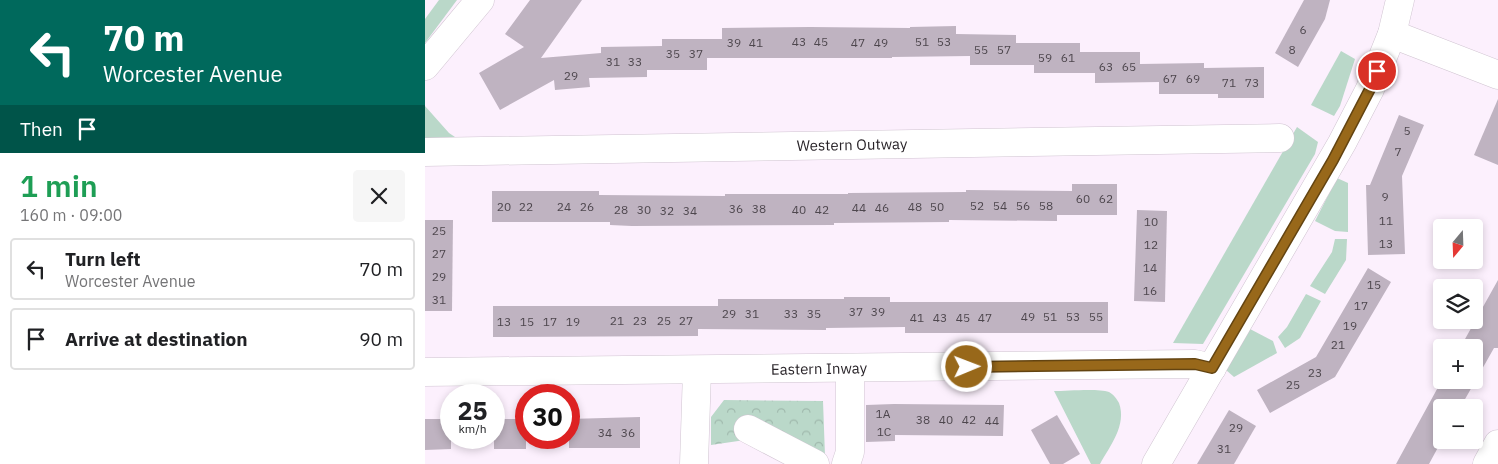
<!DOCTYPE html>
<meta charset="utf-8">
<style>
:root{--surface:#fff;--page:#f6f6f6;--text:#202124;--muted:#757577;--line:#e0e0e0}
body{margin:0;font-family:"IBM Plex Sans",sans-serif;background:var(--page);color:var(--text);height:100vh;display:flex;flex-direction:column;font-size:19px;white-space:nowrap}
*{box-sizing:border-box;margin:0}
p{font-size:16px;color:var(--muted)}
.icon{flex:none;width:28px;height:28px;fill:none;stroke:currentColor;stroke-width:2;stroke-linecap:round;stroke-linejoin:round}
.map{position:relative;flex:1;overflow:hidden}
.sheet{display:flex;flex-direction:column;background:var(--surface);width:425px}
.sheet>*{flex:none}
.banner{background:#00695c;color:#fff;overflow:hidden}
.needle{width:32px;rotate:199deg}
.fabs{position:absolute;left:1008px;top:219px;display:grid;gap:10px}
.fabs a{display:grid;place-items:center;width:50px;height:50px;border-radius:5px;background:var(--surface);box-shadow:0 2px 8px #0003;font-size:25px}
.speed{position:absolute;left:15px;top:384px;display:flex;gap:10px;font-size:25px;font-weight:700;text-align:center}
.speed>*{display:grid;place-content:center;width:65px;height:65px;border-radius:50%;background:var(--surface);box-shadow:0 2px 8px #0003;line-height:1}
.speed small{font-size:12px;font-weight:400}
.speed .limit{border:8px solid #d22;background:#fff;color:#111}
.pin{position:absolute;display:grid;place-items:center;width:42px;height:42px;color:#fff;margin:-21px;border:2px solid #fff;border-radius:50%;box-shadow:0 1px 5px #0007}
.me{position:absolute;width:55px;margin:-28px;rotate:89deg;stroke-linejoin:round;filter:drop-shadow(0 0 4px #0008)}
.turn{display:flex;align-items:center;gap:18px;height:105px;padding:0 20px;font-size:22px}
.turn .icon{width:65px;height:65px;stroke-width:2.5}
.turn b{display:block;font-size:35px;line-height:42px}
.then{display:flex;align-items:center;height:48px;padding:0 20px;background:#0003;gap:10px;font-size:19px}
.round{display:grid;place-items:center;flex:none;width:52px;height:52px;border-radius:5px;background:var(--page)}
.head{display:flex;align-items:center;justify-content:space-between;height:85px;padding:0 20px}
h1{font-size:30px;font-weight:600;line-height:38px;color:#1e9e55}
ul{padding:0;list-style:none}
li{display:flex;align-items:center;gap:15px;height:62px;margin:0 10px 8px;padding:0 10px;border:2px solid var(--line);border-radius:5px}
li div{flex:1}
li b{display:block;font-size:19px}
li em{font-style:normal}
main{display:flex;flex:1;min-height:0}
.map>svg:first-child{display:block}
</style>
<main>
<section class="sheet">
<div class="banner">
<div class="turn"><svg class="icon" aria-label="left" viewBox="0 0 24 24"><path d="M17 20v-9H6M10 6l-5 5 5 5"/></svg><div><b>70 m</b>Worcester Avenue</div></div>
<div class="then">Then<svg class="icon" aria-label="arrive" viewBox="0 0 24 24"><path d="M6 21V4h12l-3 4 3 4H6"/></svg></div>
</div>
<div class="head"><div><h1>1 min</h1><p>160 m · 09:00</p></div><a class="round"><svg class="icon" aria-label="close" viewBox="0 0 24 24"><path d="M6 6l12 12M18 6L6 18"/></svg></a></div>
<ul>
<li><svg class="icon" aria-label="left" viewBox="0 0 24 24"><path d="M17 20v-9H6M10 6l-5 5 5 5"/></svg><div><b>Turn left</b><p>Worcester Avenue</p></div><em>70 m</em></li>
<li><svg class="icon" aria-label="arrive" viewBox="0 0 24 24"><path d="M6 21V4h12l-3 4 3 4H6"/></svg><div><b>Arrive at destination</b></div><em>90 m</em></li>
</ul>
</section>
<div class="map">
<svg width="1073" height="464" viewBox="0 0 1073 464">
<defs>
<pattern id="forest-crowns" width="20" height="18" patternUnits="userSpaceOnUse" patternTransform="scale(1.25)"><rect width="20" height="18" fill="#bad8c9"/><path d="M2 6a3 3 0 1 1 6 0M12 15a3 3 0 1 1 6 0" fill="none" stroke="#a0b9ad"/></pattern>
</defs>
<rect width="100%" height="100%" fill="#fcf0fd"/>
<g fill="#bad8c9">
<polygon points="14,0 32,0 0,43 0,19"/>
<polygon points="916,51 930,59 915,106 909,116 886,105"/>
<polygon points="0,106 24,133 36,141 0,140"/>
<polygon points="872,127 893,142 890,154 778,344 748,343"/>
<polygon points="912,178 923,183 923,232 910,231 890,221"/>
<polygon points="910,239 922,239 921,260 900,294 885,286 907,252"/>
<polygon points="881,294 896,301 875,338 860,348 853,337 862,327"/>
<polygon points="825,329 848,341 852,353 809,377 801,370"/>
<path d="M 629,391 C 642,391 673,388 684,392 C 688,394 692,399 694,403 C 702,425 685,446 675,464 L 666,464 Z"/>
</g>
<polygon fill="url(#forest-crowns)" points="299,400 398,401 400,456 320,440 286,445 286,417"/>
<g fill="#bfb3c1">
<polygon points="105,0 157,0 116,58 176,53 176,47 237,46 237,39 297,39 297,28 385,27 485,28 485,27 531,26 531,34 591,35 591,43 655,43 655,52 715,52 715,64 779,63 779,68 839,67 839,98 793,98 793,94 734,94 734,82 670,83 670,73 609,73 609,65 545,65 545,56 467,57 467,58 282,58 282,70 222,70 222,77 164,78 165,87 130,90 129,80 75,110 54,73 99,47 80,34"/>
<polygon points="879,0 905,0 900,19 873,67 850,53"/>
<polygon points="1073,99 1073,165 1049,155"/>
<polygon points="974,115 999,125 977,176 980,254 943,255 941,185 945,185"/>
<polygon points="647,184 692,184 692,215 632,215 632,221 524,220 524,222 409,223 409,225 207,226 185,225 185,222 67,222 67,191 174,191 174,195 300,196 300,194 423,194 423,193 541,192 541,190 647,191"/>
<polygon points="712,210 742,211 740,302 709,301"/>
<polygon points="0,220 28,220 27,311 0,311"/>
<polygon points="943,268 966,282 910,377 845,413 832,390 891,357"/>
<polygon points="1073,280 1073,348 1069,348 1035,408 1016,408 1017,440 1004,464 971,464 1017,380 1049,380 1049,348 1035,348"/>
<polygon points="419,297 465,297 465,302 683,302 683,333 480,333 480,327 401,328 401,330 273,329 273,336 68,337 68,306 293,306 293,299 419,299"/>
<polygon points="469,404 579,405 578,436 470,435 470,441 441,442 441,405"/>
<polygon points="804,410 831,426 809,464 772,464"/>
<polygon points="632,415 655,454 638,464 625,464 606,430"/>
<polygon points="215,417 215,448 144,448 144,419"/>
<polygon points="0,419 26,419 26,449 0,450"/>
<rect x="69" y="419" width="32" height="30"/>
</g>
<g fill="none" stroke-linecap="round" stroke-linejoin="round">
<g stroke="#d0c4d1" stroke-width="29">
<g id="street">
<polyline points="967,34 1073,75"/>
<polyline points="0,66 55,0"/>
<polyline points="0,152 855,138"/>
<polyline points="0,372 770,364 787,368"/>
<polyline points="323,429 390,464"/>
<polyline points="269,464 272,371"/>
<polyline points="421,464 425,452 425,369"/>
<polyline points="731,464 917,143 945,89 967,34 975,0"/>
<polyline points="1062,464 1073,444"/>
</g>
</g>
<use href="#street" stroke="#fff" stroke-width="28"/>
</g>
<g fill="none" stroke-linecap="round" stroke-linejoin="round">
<g stroke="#634411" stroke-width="12">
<polyline id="route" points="542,367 770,364 787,368 908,160 945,89 952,71"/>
</g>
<use href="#route" stroke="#98681a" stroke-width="9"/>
</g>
<g text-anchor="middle" stroke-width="5" stroke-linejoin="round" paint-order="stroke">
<g font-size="12" fill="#4e474e">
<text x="878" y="34">6</text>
<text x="374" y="46">43</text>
<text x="396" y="46">45</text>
<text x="497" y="46">51</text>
<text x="519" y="46">53</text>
<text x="309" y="47">39</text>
<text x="331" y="47">41</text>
<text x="433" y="47">47</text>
<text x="456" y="47">49</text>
<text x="556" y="54">55</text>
<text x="579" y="54">57</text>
<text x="867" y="54">8</text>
<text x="248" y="58">35</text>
<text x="271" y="58">37</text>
<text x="620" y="62">59</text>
<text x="643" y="62">61</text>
<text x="188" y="66">31</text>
<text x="210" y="66">33</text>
<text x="681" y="71">63</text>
<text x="704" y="71">65</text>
<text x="146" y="80">29</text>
<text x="745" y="83">67</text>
<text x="768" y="83">69</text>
<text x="804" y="87">71</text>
<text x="827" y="87">73</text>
<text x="982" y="135">5</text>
<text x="973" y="156">7</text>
<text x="960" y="201">9</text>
<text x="658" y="203">60</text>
<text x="681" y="203">62</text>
<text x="552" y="210">52</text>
<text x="575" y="210">54</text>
<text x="598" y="210">56</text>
<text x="621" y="210">58</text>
<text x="79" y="211">20</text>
<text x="101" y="211">22</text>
<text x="139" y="211">24</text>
<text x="162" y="211">26</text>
<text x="490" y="211">48</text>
<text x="512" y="211">50</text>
<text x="434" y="212">44</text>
<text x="457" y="212">46</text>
<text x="311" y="213">36</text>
<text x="334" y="213">38</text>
<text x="196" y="214">28</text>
<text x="219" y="214">30</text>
<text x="374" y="214">40</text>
<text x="397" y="214">42</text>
<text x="242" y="215">32</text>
<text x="265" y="215">34</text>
<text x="961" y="225">11</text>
<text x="726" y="226">10</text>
<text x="14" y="235">25</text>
<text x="961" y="248">13</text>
<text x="726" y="249">12</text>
<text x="14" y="258">27</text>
<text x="725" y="272">14</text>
<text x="14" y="281">29</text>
<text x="949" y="289">15</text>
<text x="725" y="295">16</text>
<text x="14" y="304">31</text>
<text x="936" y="310">17</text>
<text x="431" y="316">37</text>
<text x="453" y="316">39</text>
<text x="304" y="318">29</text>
<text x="327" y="318">31</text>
<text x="366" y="318">33</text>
<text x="389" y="318">35</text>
<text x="603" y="321">49</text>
<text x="625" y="321">51</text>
<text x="648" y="321">53</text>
<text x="671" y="321">55</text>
<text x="492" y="322">41</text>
<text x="515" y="322">43</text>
<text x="538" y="322">45</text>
<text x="560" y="322">47</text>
<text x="192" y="325">21</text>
<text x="215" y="325">23</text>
<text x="239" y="325">25</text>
<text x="261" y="325">27</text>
<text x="79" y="326">13</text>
<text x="102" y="326">15</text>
<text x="125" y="326">17</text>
<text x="148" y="326">19</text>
<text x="925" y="330">19</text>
<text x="913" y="349">21</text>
<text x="890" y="377">23</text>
<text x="868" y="389">25</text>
<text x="458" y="418">1A</text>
<text x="498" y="424">38</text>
<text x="521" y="424">40</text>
<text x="544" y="424">42</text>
<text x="567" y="425">44</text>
<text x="811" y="432">29</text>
<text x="459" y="436">1C</text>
<text x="180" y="437">34</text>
<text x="203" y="437">36</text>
<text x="799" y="453">31</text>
</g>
<g font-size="15" fill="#282328" stroke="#fff">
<text transform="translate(427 145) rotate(-1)" y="5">Western Outway</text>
<text transform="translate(394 369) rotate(-1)" y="5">Eastern Inway</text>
</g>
</g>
</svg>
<div class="fabs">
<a><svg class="needle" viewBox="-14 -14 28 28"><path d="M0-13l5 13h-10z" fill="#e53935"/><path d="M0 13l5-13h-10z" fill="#757577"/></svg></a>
<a><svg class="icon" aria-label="layers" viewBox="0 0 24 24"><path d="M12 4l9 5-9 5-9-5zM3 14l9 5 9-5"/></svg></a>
<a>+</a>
<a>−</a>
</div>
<div class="speed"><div>25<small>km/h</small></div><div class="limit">30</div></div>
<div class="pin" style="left:952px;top:71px;background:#d93025"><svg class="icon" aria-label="arrive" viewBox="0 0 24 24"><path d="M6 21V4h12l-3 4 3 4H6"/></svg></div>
<svg class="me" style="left:542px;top:367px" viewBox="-20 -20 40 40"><circle r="17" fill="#98681a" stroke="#fff" stroke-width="3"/><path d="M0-11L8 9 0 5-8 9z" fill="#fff"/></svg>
</div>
</main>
